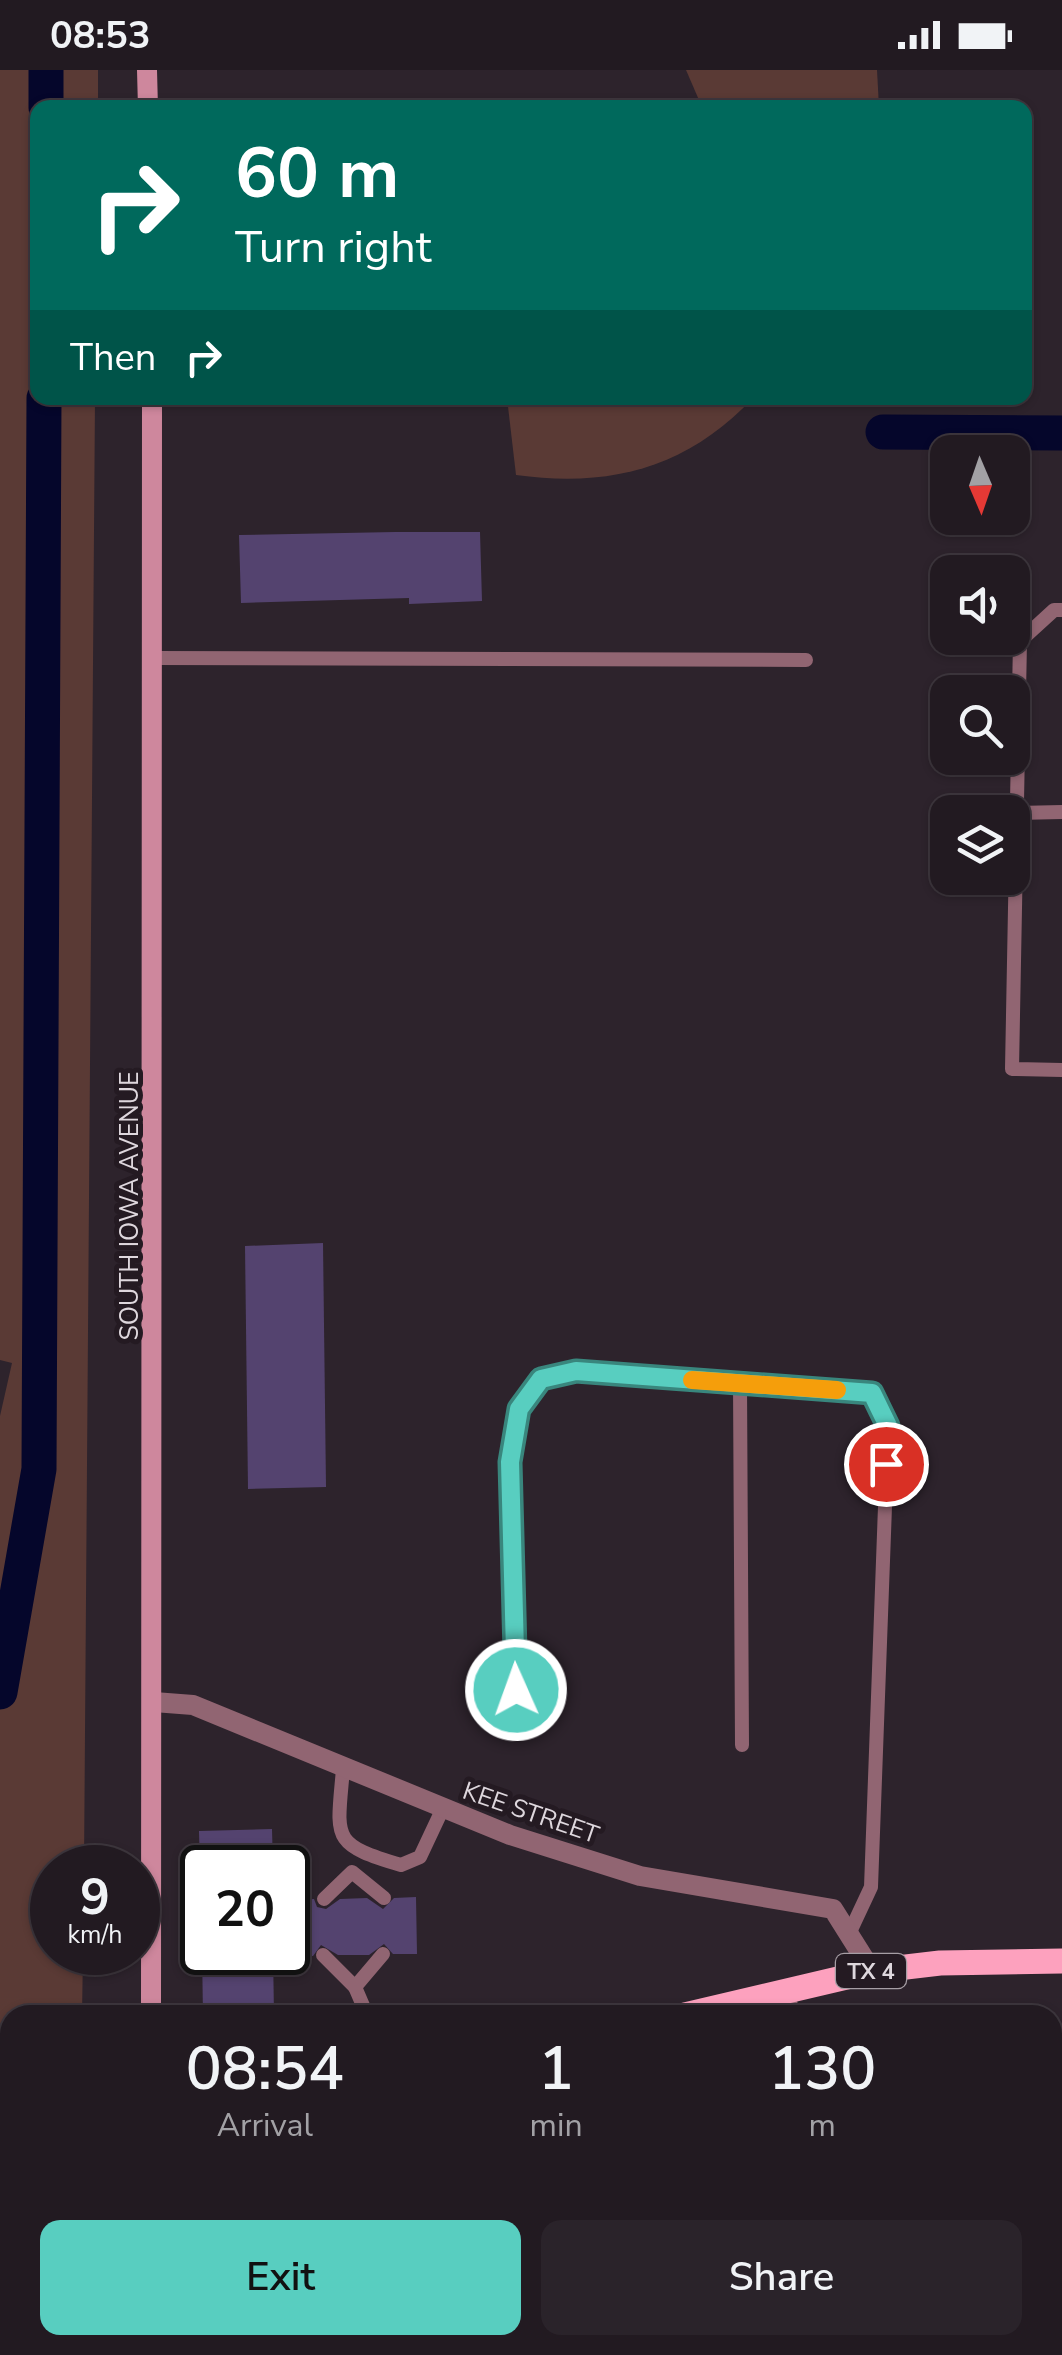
<!DOCTYPE html>
<style>
:root{--surface:#221a21;--page:#2a232a;--text:#f1f3f6;--muted:#a2a1a5;--line:#3f383f;--accent:#58cec0}
body{margin:0;font-family:"Nunito Sans",sans-serif;background:var(--page);color:var(--text);height:100vh;display:flex;flex-direction:column;font-size:38px;white-space:nowrap}
*{box-sizing:border-box;margin:0}
p{font-size:32px;color:var(--muted)}
.icon{flex:none;width:55px;height:55px;fill:none;stroke:currentColor;stroke-width:2;stroke-linecap:round;stroke-linejoin:round}
.map{position:relative;flex:1;overflow:hidden}
.panel{position:absolute;left:0px;top:1935px;width:1062px;height:350px;display:flex;flex-direction:column;background:var(--surface);border-radius:30px 30px 0 0;box-shadow:0 2px 8px #0004,0 0 0 2px var(--line)}
.panel>*{flex:none}
.top-card{position:absolute;left:30px;top:30px;width:1002px;height:305px;border-radius:20px;box-shadow:0 2px 8px #0004,0 0 0 2px var(--line);background:#00695c;color:#fff;overflow:hidden}
.needle{width:65px;rotate:178deg}
.buttons{position:absolute;left:930px;top:365px;display:grid;gap:20px}
.buttons a{display:grid;place-items:center;width:100px;height:100px;border-radius:20px;background:var(--surface);box-shadow:0 2px 8px #0004,0 0 0 2px var(--line);font-size:50px}
.speed{position:absolute;left:30px;top:1775px;display:flex;gap:20px;font-size:50px;font-weight:700;text-align:center}
.speed>*{display:grid;place-content:center;width:130px;height:130px;border-radius:50%;background:var(--surface);box-shadow:0 2px 8px #0004,0 0 0 2px var(--line);line-height:1}
.speed small{font-size:25px;font-weight:400}
.speed .limit{border:5px solid #111;border-radius:15px;background:#fff;color:#111}
.pin{position:absolute;display:grid;place-items:center;width:85px;height:85px;color:#fff;margin:-42px;border:5px solid #fff;border-radius:50%;box-shadow:0 2px 10px #0007}
.me{position:absolute;width:110px;margin:-55px;rotate:358deg;stroke-linejoin:round;filter:drop-shadow(0 0 8px #0008)}
.turn{display:flex;align-items:center;gap:35px;height:210px;padding:0 40px;font-size:45px}
.turn .icon{width:130px;height:130px;stroke-width:2.5}
.turn b{display:block;font-size:70px;line-height:85px}
.then{display:flex;align-items:center;height:95px;padding:0 40px;background:#0003;gap:20px;font-size:38px}
.eta{display:flex;justify-content:space-evenly;align-items:center;height:170px;text-align:center}
.eta b{font-size:60px;font-weight:600;line-height:70px}
.cta{display:flex;gap:20px;margin-top:auto;padding:20px 40px}
.cta a{flex:1;height:115px;border-radius:20px;background:var(--accent);color:#111;font-size:40px;font-weight:600;line-height:115px;text-align:center}
.cta a+a{background:var(--page);color:var(--text)}
.status{display:flex;justify-content:space-between;align-items:center;height:70px;padding:0 50px;background:var(--surface);direction:ltr}
.status svg{height:28px;fill:currentColor}
.map>svg:first-child{display:block}
</style>
<div class="status"><b>08:53</b><svg viewBox="0 0 49 12"><path d="M0 12V9h3v3zM5 12V6h3v6zM10 12V3h3v9zM15 12V0h3v12zM26 1h20v11H26zM47 4h2v5h-2z"/></svg></div>
<div class="map">
<svg width="1062" height="2285" viewBox="0 0 1062 2285">
<rect width="100%" height="100%" fill="#2d232c"/>
<g fill="#5a3a35">
<polygon points="0,0 98,0 98,37 38,38 38,328 95,328 84,1797 52,1798 52,1882 83,1883 82,1945 10,1945 10,2055 0,2059 0,1346 12,1293 0,1290"/>
<polygon points="686,0 877,0 879,37 702,37"/>
<path d="M 507,328 L 753,328 C 687,398 610,418 516,405 Z"/>
</g>
<g fill="none" stroke-linecap="round" stroke-linejoin="round">
<g stroke="#05062b" stroke-width="35">
<polyline points="46,38 46,0"/>
<polyline points="883,362 1062,363"/>
<polyline points="0,1622 39,1399 44,328"/>
</g>
</g>
<g fill="#54436f">
<polygon points="395,462 480,462 482,531 409,534 409,528 241,533 239,465"/>
<polygon points="323,1173 326,1417 248,1419 245,1176"/>
<polygon points="272,1759 273,1798 200,1798 199,1761"/>
<polygon points="416,1827 417,1884 393,1884 384,1874 369,1885 338,1885 321,1875 313,1886 288,1886 288,1830 314,1829 317,1837 326,1839 340,1829 367,1828 383,1839 394,1828"/>
<polygon points="202,1882 273,1882 274,1945 203,1945"/>
</g>
<g fill="none" stroke-linecap="round" stroke-linejoin="round">
<g stroke="#916572" stroke-width="14">
<polyline points="1062,540 1054,540 1020,571 1012,999 1062,1000"/>
<polyline points="154,588 806,590"/>
<polyline points="1017,743 1062,742"/>
<polyline points="740,1313 742,1675"/>
<polyline points="516,1620 510,1392 519,1339 541,1309 575,1301 872,1323 888,1355 871,1817 849,1864"/>
<path d="M 343,1699 C 337,1769 330,1774 401,1795 L 420,1787 L 443,1738"/>
<polyline points="324,1829 352,1802 384,1828"/>
<polyline points="323,1885 355,1917"/>
<polyline points="789,1922 792,1945"/>
<polyline points="367,1945 355,1917 383,1884"/>
<polyline points="216,2285 242,2275"/>
<polyline points="421,2285 421,2275"/>
<polyline points="639,2285 639,2275"/>
<polyline points="794,2285 794,2275"/>
<polyline points="956,2285 956,2275"/>
</g>
<polyline stroke="#916572" stroke-width="20" points="154,1632 193,1635 510,1765 640,1806 833,1839 872,1901"/>
<g stroke="#ce879d" stroke-width="20">
<polyline points="147,0 148,38"/>
<polyline points="151,1945 152,328"/>
<polyline points="158,2275 158,2285"/>
</g>
<g stroke="#fda1be" stroke-width="25">
<polyline points="685,1945 872,1901 940,1893 1062,1891"/>
<polyline points="0,2165 10,2162"/>
</g>
</g>
<g fill="none" stroke-linecap="round" stroke-linejoin="round">
<g stroke="#39867d" stroke-width="25">
<polyline id="route" points="516,1620 510,1392 519,1339 541,1309 576,1301 872,1323 888,1356 886,1394"/>
</g>
<use href="#route" stroke="#58cec0" stroke-width="18"/>
<polyline stroke="#f59e0b" stroke-width="18" points="692,1310 837,1320"/>
</g>
<g text-anchor="middle" stroke-width="10" stroke-linejoin="round" paint-order="stroke">
<rect fill="#241a22" stroke="#a69ea5" stroke-width="2.5" x="836" y="1884" width="70" height="34" rx="8"/>
<g font-size="22" font-weight="bold" fill="#ded7dd">
<text x="871" y="1909">TX 4</text>
</g>
<g font-size="25" fill="#ded7dd" stroke="#241a22">
<text transform="translate(129 1136) rotate(-90)" y="9">SOUTH IOWA AVENUE</text>
<text transform="translate(531 1742) rotate(19)" y="9">KEE STREET</text>
</g>
</g>
</svg>
<div class="buttons">
<a><svg class="needle" viewBox="-14 -14 28 28"><path d="M0-13l5 13h-10z" fill="#e53935"/><path d="M0 13l5-13h-10z" fill="#a2a1a5"/></svg></a>
<a><svg class="icon" aria-label="sound" viewBox="0 0 24 24"><path d="M4 9h4l5-4v14l-5-4H4zM17 9q2 3 0 6"/></svg></a>
<a><svg class="icon" aria-label="search" viewBox="0 0 24 24"><circle cx="10" cy="10" r="6"/><path d="M15 15l6 6"/></svg></a>
<a><svg class="icon" aria-label="layers" viewBox="0 0 24 24"><path d="M12 4l9 5-9 5-9-5zM3 14l9 5 9-5"/></svg></a>
</div>
<div class="speed"><div>9<small>km/h</small></div><div class="limit">20</div></div>
<div class="pin" style="left:886px;top:1394px;background:#d93025"><svg class="icon" aria-label="arrive" viewBox="0 0 24 24"><path d="M6 21V4h12l-3 4 3 4H6"/></svg></div>
<svg class="me" style="left:516px;top:1620px" viewBox="-20 -20 40 40"><circle r="17" fill="#58cec0" stroke="#fff" stroke-width="3"/><path d="M0-11L8 9 0 5-8 9z" fill="#fff"/></svg>
<div class="top-card">
<div class="turn"><svg class="icon" aria-label="right" viewBox="0 0 24 24"><path d="M7 20v-9h11M14 6l5 5-5 5"/></svg><div><b>60 m</b>Turn right</div></div>
<div class="then">Then<svg class="icon" aria-label="right" viewBox="0 0 24 24"><path d="M7 20v-9h11M14 6l5 5-5 5"/></svg></div>
</div>
<section class="panel">
<div class="eta">
<div><b>08:54</b><p>Arrival</p></div>
<div><b>1</b><p>min</p></div>
<div><b>130</b><p>m</p></div>
</div>
<div class="cta"><a>Exit</a><a>Share</a></div>
</section>
</div>
